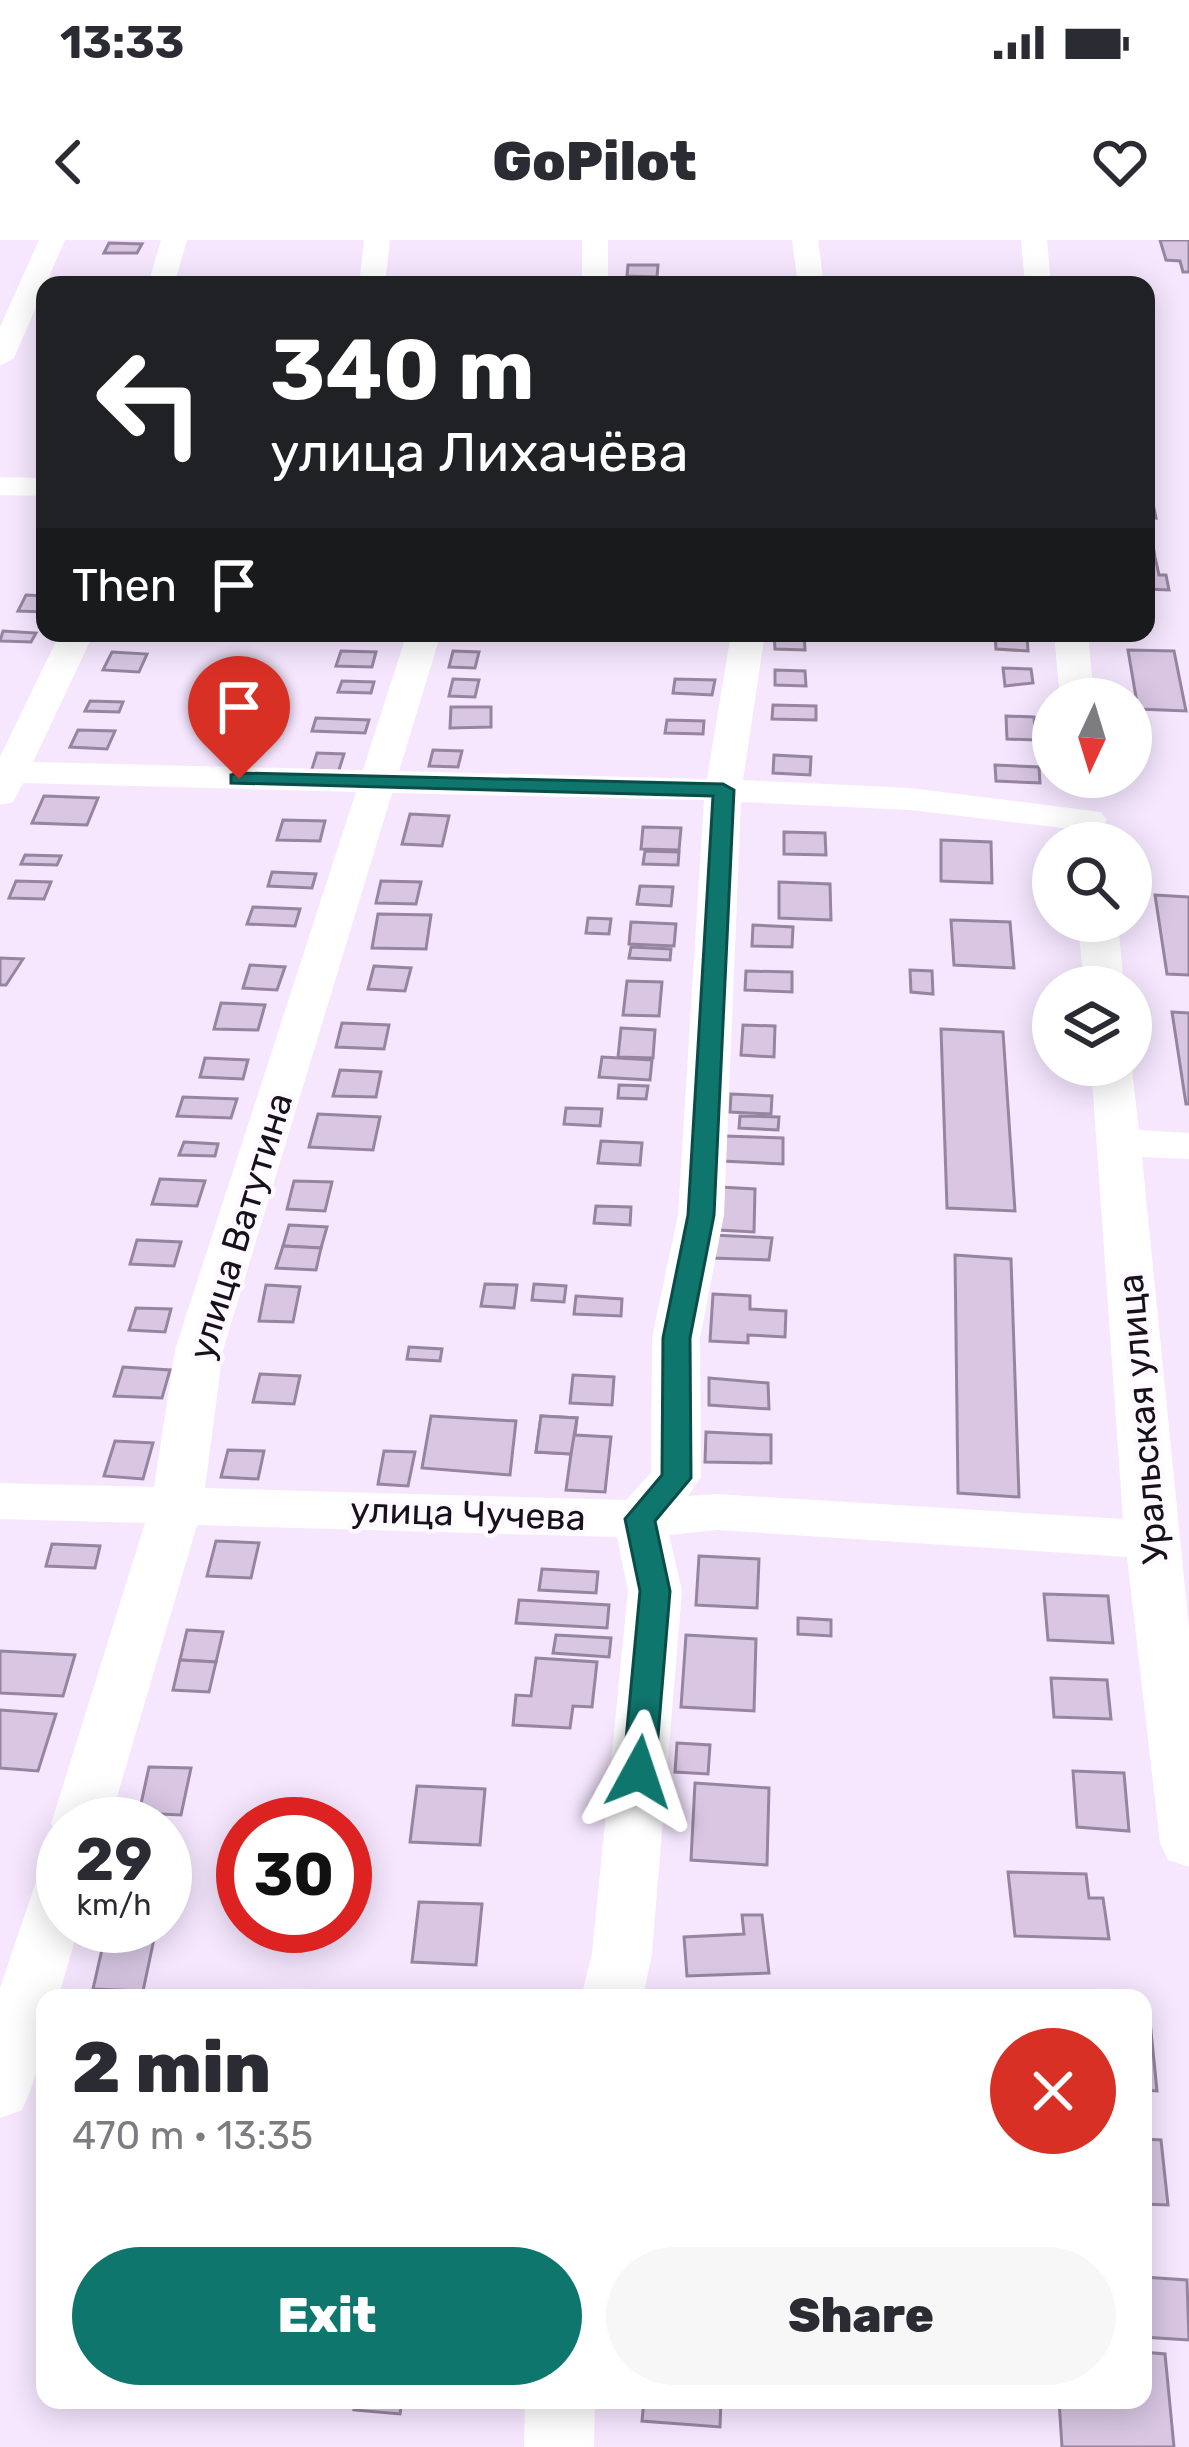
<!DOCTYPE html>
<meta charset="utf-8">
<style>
:root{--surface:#fff;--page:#f7f7f7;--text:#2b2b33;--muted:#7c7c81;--accent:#0f766e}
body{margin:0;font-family:Rubik,sans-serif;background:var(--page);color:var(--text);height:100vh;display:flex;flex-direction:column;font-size:45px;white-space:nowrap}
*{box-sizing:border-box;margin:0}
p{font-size:39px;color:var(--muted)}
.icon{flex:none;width:66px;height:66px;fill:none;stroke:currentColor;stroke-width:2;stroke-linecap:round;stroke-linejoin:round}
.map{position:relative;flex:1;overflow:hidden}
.drawer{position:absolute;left:36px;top:1749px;width:1116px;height:420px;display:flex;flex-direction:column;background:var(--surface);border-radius:24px;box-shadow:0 6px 30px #0003}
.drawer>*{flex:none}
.top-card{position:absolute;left:36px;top:36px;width:1119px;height:366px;border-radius:24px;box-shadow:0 6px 30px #0003;background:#202124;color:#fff;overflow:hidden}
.needle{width:78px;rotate:184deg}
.fabs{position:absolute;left:1032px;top:438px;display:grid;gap:24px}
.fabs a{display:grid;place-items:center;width:120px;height:120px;border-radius:50%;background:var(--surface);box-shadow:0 6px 30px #0003;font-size:60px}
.speed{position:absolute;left:36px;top:1557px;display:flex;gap:24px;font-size:60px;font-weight:700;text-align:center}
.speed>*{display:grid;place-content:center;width:156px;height:156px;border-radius:50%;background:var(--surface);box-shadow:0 6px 30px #0003;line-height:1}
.speed small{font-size:30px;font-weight:400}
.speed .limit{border:18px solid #d22;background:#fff;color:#111}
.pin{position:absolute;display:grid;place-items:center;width:102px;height:102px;color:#fff;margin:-123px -51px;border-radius:50% 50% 50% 0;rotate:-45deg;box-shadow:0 0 12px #0007}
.pin .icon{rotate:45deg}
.me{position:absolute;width:132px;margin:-66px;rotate:5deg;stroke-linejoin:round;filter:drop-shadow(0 0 9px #0008)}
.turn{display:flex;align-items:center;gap:42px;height:252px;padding:0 36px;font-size:54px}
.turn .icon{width:156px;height:156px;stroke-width:2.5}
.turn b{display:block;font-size:84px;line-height:102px}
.then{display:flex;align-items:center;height:114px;padding:0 36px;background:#0003;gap:24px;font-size:45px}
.round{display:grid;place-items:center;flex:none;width:126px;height:126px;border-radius:63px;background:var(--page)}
.headline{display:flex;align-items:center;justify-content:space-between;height:204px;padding:0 36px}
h1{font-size:72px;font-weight:800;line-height:90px}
.action{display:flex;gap:24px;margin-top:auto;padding:24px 36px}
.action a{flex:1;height:138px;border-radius:72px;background:var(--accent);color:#fff;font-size:48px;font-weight:800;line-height:138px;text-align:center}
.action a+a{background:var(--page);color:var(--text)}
.status{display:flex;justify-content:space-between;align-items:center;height:84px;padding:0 60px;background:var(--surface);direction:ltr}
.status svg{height:33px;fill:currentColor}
header{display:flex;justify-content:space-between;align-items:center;height:156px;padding:0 36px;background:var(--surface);font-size:54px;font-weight:800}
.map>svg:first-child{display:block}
</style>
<div class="status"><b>13:33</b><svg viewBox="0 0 49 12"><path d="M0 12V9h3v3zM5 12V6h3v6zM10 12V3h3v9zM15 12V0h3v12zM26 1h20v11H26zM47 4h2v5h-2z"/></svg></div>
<header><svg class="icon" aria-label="back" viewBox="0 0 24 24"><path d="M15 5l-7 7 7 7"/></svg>GoPilot<svg class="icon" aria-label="heart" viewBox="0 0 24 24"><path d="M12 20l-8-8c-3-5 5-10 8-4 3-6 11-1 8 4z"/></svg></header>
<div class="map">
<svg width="1189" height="2207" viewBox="0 0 1189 2207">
<rect width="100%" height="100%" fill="#f6e7ff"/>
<g fill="#d8c6e2" stroke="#9685a0" stroke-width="3">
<polygon points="1160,0 1189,0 1189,32 1183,32 1180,21 1166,20"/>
<polygon points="109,3 142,4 137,13 104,13"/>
<polygon points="628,25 658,25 657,37 627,36"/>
<polygon points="1146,264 1153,264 1156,278 1148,277 1155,317 1159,335 1166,335 1169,350 1146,349"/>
<polygon points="26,355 45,356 45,372 18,371"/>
<polygon points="3,391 36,393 31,402 0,401"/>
<polygon points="774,393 804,393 805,410 775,409"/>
<polygon points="995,395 1027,396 1028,411 996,409"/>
<polygon points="1128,410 1174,411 1186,471 1138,469"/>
<polygon points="341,411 376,412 372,427 336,426"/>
<polygon points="453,411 479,412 475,428 449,427"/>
<polygon points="112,412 147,414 139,432 103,430"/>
<polygon points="1003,428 1031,429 1033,443 1005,446"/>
<polygon points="775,430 805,431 806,446 775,445"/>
<polygon points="453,439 479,440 475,457 449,456"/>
<polygon points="675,439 715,440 712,455 673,453"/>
<polygon points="342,441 374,442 371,453 338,452"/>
<polygon points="90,461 123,462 119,472 85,471"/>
<polygon points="773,465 816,466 816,480 772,479"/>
<polygon points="451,467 491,467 491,487 450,488"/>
<polygon points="1006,476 1034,477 1036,500 1007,499"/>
<polygon points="316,478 369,480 365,493 312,491"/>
<polygon points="667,480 704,481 703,494 665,493"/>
<polygon points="78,490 115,491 107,509 70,507"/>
<polygon points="433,510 462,511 458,527 429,526"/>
<polygon points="317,513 344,514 338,533 311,532"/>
<polygon points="774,515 811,517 810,535 773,533"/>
<polygon points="995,525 1039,527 1040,543 996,541"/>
<polygon points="44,556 98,558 87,585 32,583"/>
<polygon points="410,574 449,576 442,606 402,604"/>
<polygon points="283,580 325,581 320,601 277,600"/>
<polygon points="643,587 681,588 679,610 641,609"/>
<polygon points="784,592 825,593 826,615 784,614"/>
<polygon points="941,600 991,602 992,643 941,641"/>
<polygon points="645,611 679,612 678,625 643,624"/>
<polygon points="25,615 61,616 57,625 21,624"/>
<polygon points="272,632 316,634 312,648 268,646"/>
<polygon points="16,641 51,642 44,659 9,658"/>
<polygon points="381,641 421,642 416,664 376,663"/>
<polygon points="779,642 830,644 831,680 779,678"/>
<polygon points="640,646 673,647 671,666 637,664"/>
<polygon points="1155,655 1189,657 1189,735 1167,734"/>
<polygon points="253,667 300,669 295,686 247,684"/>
<polygon points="378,674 431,675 426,709 372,708"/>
<polygon points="588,678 611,679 609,694 586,693"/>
<polygon points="951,680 1010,682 1014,728 954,725"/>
<polygon points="631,682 676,684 674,706 629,704"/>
<polygon points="753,685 793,687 792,707 752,706"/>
<polygon points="631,707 671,709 670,720 629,718"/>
<polygon points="0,718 23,719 6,745 0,745"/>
<polygon points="250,725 285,727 277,750 243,748"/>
<polygon points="374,726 411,728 405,751 368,749"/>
<polygon points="910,730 932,731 933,754 911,752"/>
<polygon points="746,731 792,732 792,752 745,750"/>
<polygon points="627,741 662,742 659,776 623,775"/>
<polygon points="221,763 265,765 258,790 214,789"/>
<polygon points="1172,772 1189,773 1189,864 1186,864"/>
<polygon points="342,783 389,785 384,809 336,807"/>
<polygon points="743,785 775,786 774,817 741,815"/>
<polygon points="621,788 655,790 653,818 618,817"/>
<polygon points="941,789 1003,792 1015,971 947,968"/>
<polygon points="602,817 652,820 650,840 599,837"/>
<polygon points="205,818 248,820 243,839 200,837"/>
<polygon points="340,830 381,832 376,857 333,856"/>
<polygon points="619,845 648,846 646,859 618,858"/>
<polygon points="731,854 772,856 771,874 730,872"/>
<polygon points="183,857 237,859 231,878 177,876"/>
<polygon points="566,868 602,869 600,886 564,884"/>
<polygon points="318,874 380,877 373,910 309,907"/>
<polygon points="740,876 779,877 778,890 739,888"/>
<polygon points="724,896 783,898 783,924 722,921"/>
<polygon points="601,901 642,903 640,925 598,923"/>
<polygon points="184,902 218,904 215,916 179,915"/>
<polygon points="160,939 205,941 197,966 152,964"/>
<polygon points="294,941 332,942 325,971 287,969"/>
<polygon points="720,947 755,949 754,992 718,990"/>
<polygon points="596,966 631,967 630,985 594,983"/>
<polygon points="289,985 327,987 321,1008 283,1006"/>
<polygon points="712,995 772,998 769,1020 712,1018"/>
<polygon points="137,1000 181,1002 174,1026 130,1024"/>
<polygon points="283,1006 321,1008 316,1030 276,1028"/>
<polygon points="955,1015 1011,1019 1019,1257 958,1253"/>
<polygon points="485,1044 517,1045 514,1068 481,1066"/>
<polygon points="534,1044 566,1046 564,1062 532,1060"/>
<polygon points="266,1045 300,1047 293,1082 259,1081"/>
<polygon points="713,1054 750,1056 750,1069 786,1071 785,1097 748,1095 748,1103 710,1101"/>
<polygon points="576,1056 622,1059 621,1076 574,1074"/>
<polygon points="136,1068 171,1069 165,1092 129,1090"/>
<polygon points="409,1107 442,1109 440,1121 407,1119"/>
<polygon points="123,1127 170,1130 162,1158 114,1156"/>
<polygon points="260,1134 300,1136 294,1164 253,1162"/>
<polygon points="573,1135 614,1137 612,1165 570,1163"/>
<polygon points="709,1138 768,1143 769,1169 709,1165"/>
<polygon points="431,1176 516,1181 510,1235 422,1228"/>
<polygon points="541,1176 577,1178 575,1195 611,1197 605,1252 566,1250 571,1214 536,1212"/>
<polygon points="541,1176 577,1178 571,1214 536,1212"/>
<polygon points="706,1192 771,1195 771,1223 705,1222"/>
<polygon points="115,1201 153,1203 143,1239 104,1236"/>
<polygon points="228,1210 264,1211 258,1239 221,1237"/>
<polygon points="384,1211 415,1212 408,1246 378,1244"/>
<polygon points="216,1301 259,1303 251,1338 207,1336"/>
<polygon points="52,1304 100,1306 95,1328 46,1326"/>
<polygon points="699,1316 759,1319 757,1368 696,1365"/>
<polygon points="542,1329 598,1332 596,1353 539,1350"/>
<polygon points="1044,1354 1108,1356 1113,1403 1048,1400"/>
<polygon points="519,1360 609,1365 607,1388 516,1383"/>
<polygon points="798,1378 831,1380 831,1396 798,1394"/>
<polygon points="187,1390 223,1392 216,1422 180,1420"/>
<polygon points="556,1395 611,1398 609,1417 553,1413"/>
<polygon points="686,1395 756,1399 754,1471 681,1467"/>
<polygon points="0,1411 75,1415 63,1456 0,1453"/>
<polygon points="536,1418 597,1422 592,1467 573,1466 570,1488 513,1485 516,1455 531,1456"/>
<polygon points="180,1420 216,1422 209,1452 173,1450"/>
<polygon points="1051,1438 1107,1440 1111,1479 1054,1477"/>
<polygon points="0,1470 56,1474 38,1531 0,1528"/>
<polygon points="677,1503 710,1505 708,1534 675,1532"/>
<polygon points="149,1527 191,1528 181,1575 139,1573"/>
<polygon points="1073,1531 1124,1533 1129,1591 1077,1587"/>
<polygon points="695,1543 769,1548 767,1625 691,1620"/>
<polygon points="417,1546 485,1549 480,1605 410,1602"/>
<polygon points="1008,1632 1086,1634 1089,1658 1103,1658 1109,1699 1015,1696"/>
<polygon points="419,1662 482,1664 476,1725 412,1722"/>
<polygon points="742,1675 762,1675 769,1733 687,1736 684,1697 744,1694"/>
<polygon points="105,1696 154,1699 143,1751 93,1749"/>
<polygon points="1143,1781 1150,1781 1157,1851 1143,1850"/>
<polygon points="1143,1899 1161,1900 1168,1965 1143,1964"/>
<polygon points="1143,2037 1187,2040 1189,2100 1143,2097"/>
<polygon points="1143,2112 1165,2114 1174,2207 1062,2207 1059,2160 1143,2160"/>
<polygon points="355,2160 402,2160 400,2174 354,2170"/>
<polygon points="644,2160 721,2160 720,2187 642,2181"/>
</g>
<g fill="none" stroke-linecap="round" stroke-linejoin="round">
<g fill="#fff" fill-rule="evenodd">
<polygon points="39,0 65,0 14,118 0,126 0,87"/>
<polygon points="161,0 187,0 174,45 148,45"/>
<polygon points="364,0 390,0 385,45 359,45"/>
<rect x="582" y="0" width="26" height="45"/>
<polygon points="792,0 818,0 824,45 798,45"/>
<polygon points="1021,0 1047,0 1051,45 1025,45"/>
<polygon points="0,237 45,238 45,256 0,255"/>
<path d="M 60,393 L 94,393 L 33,522 L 363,530 L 407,393 L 441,393 L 399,531 L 707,539 L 731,393 L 765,393 L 743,540 L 910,548 L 1101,572 L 1107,580 L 1101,588 L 1088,591 L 910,570 L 741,562 L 724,975 L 700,1098 L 701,1237 L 688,1256 L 717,1254 L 1123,1279 L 1091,825 L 1131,822 L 1139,890 L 1189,893 L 1189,919 L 1142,917 L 1189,1388 L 1189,1627 L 1168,1620 L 1160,1603 L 1127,1317 L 717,1290 L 669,1295 L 682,1351 L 652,1713 L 643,1758 L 581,1758 L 592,1713 L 628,1351 L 617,1297 L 197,1285 L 109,1584 L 63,1584 L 63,1602 L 60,1601 L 51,1584 L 145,1283 L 0,1279 L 0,1243 L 154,1247 L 175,1110 L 356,552 L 23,543 L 13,562 L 0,565 L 0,517 ZM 392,553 L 704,560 L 678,975 L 652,1098 L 651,1233 L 626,1260 L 205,1248 L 223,1110 Z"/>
<polygon points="1054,393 1088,393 1094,459 1060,459"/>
<polygon points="1078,681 1118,681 1124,747 1084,747"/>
<path d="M 63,1617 L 63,1686 L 79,1686 L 58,1758 L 45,1758 C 45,1799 40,1832 22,1870 L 0,1878 L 0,1748 L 42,1624 Z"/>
<polygon points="525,2160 595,2160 594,2207 524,2207"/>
</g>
</g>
<polygon fill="#0f766e" stroke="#0a4d48" stroke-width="3" points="239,533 723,544 734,550 714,975 690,1098 691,1238 655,1281 670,1351 655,1532 650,1541 639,1545 627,1541 623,1532 640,1351 625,1279 662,1235 663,1098 688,975 713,556 231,543 231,535"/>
<g text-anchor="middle" stroke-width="9" stroke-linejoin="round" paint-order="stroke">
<g font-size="36" fill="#18111b" stroke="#fdf9ff">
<text transform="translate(240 986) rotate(-73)" y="13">улица Ватутина</text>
<text transform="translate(1142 1179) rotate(-95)" y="13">Уральская улица</text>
<text transform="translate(468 1273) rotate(2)" y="13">улица Чучева</text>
</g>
</g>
</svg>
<div class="fabs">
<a><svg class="needle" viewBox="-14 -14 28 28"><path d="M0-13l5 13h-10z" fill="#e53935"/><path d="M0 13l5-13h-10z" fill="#7c7c81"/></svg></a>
<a><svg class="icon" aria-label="search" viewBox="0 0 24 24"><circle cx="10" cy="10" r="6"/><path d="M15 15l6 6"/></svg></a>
<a><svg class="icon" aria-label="layers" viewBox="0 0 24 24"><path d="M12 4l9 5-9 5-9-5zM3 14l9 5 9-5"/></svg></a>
</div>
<div class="speed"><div>29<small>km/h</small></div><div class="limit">30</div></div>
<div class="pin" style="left:239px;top:539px;background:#d93025"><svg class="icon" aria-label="arrive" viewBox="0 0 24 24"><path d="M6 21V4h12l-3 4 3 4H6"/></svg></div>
<svg class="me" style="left:639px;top:1532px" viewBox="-20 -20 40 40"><path d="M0-17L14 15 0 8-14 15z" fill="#0f766e" stroke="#fff" stroke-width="4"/></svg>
<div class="top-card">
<div class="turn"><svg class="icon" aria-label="left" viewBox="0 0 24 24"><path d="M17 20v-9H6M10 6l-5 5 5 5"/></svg><div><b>340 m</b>улица Лихачёва</div></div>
<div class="then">Then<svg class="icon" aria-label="arrive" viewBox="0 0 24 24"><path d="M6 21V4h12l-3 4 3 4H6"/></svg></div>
</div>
<section class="drawer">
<div class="headline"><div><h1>2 min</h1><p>470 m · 13:35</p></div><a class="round" style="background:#d93025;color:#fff"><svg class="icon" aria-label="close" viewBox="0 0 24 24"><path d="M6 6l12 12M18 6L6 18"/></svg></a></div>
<div class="action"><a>Exit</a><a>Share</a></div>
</section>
</div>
